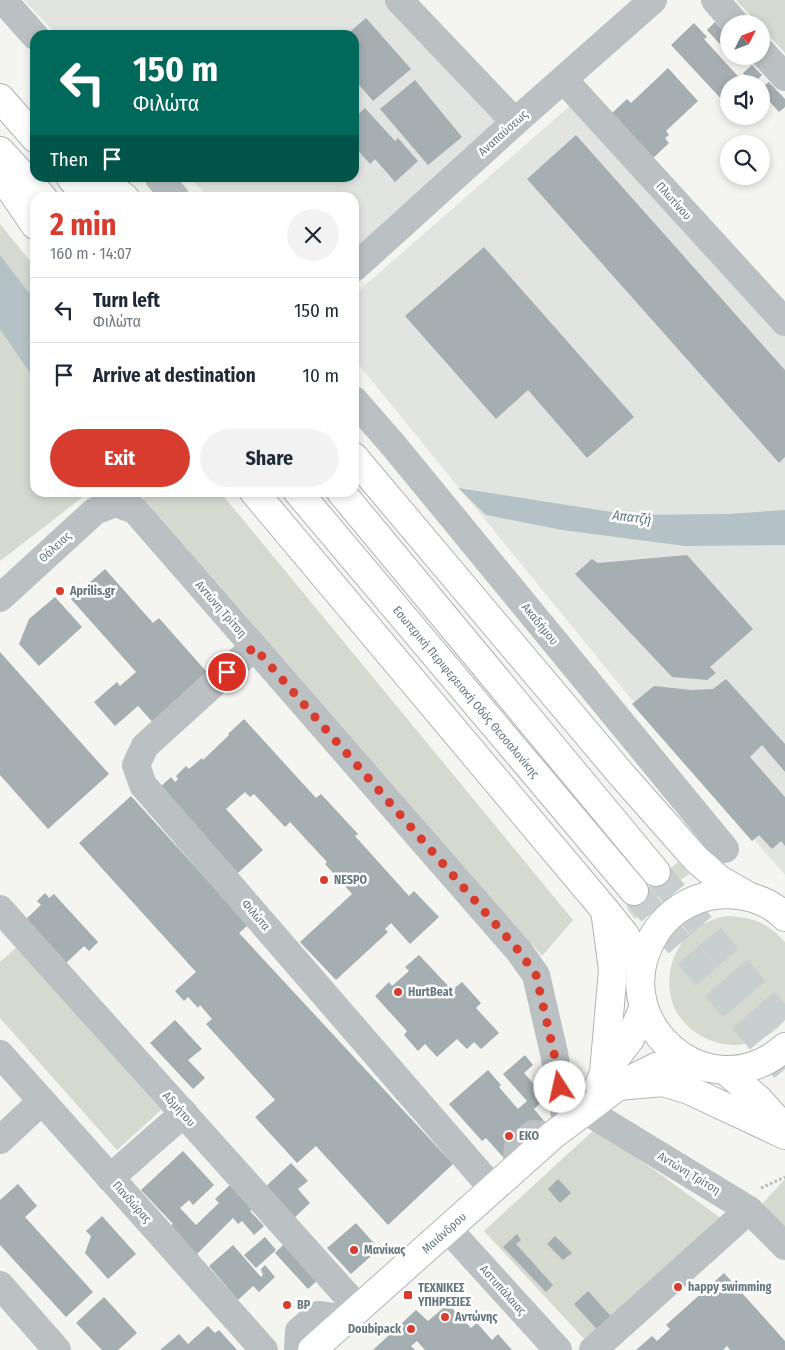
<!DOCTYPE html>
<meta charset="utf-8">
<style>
:root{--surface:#fff;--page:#f2f2f3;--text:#1f2937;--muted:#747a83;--line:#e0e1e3;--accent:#d73c2e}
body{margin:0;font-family:"Fira Sans Condensed",sans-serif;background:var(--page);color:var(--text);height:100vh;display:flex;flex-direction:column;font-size:19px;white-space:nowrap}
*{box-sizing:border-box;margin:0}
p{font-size:16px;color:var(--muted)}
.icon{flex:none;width:28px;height:28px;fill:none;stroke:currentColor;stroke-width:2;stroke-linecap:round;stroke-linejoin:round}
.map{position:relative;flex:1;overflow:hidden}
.panel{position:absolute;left:30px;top:192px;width:329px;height:305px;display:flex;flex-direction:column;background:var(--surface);border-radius:15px;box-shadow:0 2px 8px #0003}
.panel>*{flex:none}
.top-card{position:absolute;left:30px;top:30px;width:329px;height:152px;border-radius:15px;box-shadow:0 2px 8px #0003;background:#00695c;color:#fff;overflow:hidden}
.needle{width:32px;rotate:48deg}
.controls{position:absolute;left:720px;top:15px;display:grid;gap:10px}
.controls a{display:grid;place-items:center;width:50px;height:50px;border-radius:50%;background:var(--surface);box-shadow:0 2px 8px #0003;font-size:25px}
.pin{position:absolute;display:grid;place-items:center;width:42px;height:42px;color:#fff;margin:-21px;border:2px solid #fff;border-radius:50%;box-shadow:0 1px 5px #0007}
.me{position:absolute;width:55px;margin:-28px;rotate:350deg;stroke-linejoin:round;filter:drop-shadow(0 0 4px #0008)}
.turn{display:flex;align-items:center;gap:18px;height:105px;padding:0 20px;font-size:22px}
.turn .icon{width:65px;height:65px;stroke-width:2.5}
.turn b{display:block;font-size:35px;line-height:42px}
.then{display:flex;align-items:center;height:48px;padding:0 20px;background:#0003;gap:10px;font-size:19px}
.round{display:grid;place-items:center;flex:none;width:52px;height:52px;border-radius:26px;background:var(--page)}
.summary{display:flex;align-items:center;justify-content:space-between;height:85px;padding:0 20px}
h1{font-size:30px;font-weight:700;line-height:38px;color:var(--accent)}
.action{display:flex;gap:10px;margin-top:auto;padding:10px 20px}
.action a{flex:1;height:58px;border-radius:30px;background:var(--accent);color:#fff;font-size:20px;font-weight:700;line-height:58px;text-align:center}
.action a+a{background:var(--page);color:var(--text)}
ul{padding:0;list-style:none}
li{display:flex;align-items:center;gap:15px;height:65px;padding:0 20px;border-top:1px solid var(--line)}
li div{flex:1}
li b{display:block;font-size:19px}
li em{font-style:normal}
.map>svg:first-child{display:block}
</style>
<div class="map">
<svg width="785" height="1350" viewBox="0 0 785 1350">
<rect width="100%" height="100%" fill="#f4f4f1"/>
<g fill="#e2e4e2">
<polygon points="24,0 385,0 500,120 354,251 354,198 209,197 190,178 354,178 354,35 57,35"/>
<polygon points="572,104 785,335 785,875 628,695 354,359 354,295"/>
</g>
<g fill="#d5d9d0">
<polygon points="736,0 785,0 785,53 761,27 761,24 758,24"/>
<polygon points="0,224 35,267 35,492 88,493 0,561"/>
<polygon points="133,493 221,493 573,920 542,956 141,495"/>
<polygon points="678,862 689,874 661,893 635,919 626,907"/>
<path d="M 728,916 C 754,918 767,922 785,942 L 785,1020 C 778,1030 766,1037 754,1041 C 725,1053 687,1036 674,1007 C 661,975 676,933 710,921 C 716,918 722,917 728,916 Z"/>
<polygon points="17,947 161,1110 117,1150 0,1018 0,962"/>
<polygon points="596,1128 722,1219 587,1342 484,1231"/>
<polygon points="785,1179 785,1231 762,1204"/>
</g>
<g fill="#b4c2c5">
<polygon points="0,255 35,301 35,380 0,329"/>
<polygon points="458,488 631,515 727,514 785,510 785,545 685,546 562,530 486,515"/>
</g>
<g fill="#a5aeb1">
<polygon points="366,18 411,69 373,101 354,79 354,35 346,35"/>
<polygon points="715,22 729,37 729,54 707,30"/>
<polygon points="694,23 707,37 704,39 745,84 729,84 729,98 724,102 671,45"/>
<polygon points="752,65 762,75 753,84 743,73"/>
<polygon points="668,68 698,101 666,131 669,135 665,138 669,143 651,160 609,116 627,99 631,103"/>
<polygon points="415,80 462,137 428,165 380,109"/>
<polygon points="769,82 785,99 785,107 779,112 761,92 761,88"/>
<polygon points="365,108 395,141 398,138 418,161 395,182 375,159 370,164 354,146 354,118"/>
<polygon points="576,135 785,370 785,457 779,463 527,179"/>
<polygon points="484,247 634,417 587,458 528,390 496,419 405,316"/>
<polygon points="687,555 753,629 710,667 716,673 707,680 672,677 575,574 592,559 598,563"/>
<polygon points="105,569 153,623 159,618 212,678 157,727 138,706 115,726 94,702 117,682 120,686 136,672 71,599"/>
<polygon points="55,597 82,627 39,666 19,644 29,619"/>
<polygon points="0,652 109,774 48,829 0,775"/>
<polygon points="726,679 785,744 785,772 762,745 750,757 785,797 785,846 781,841 772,849 759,835 752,841 632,704 654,686 691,690 713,689"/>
<polygon points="244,719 316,798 321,794 358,834 355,836 409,896 414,891 439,917 410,944 391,923 385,929 388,932 336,980 300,942 352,894 325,864 327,862 290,822 285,827 254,794 250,797 245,792 226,809 263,850 238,873 160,787 171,777 175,782 178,779 176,776 186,766 189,769 202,758 203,760 229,735 228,734"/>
<polygon points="131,796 248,925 239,933 453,1164 388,1225 316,1146 297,1163 255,1117 275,1100 206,1024 212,1019 200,1005 198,1008 188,997 184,1001 175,991 196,972 79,843"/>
<polygon points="45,893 49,898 54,894 98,942 89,951 84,946 66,963 26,919 41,905 37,901"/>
<polygon points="419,955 452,990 462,982 481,1003 476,1008 499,1033 481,1049 474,1042 467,1049 457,1039 437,1057 425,1044 418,1051 404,1035 407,1031 375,996 389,982 392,986 409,971 405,967"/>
<polygon points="175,1020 202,1049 188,1060 205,1078 193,1089 150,1043"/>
<polygon points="525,1055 533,1065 524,1073 546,1098 534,1109 544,1121 503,1157 486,1138 482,1141 449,1104 488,1070 501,1085 499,1087 518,1109 527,1101 503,1074"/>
<polygon points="183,1151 214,1185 193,1205 189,1200 180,1208 196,1225 219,1203 215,1199 231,1184 253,1209 250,1211 264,1226 254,1235 242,1221 238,1224 233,1218 194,1257 169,1228 173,1224 141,1190"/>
<polygon points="291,1163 308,1181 298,1189 310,1203 292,1220 263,1189"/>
<polygon points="558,1179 571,1193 560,1203 548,1189"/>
<polygon points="18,1184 37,1206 25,1217 93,1292 66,1317 0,1245 0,1200"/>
<polygon points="102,1216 136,1254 108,1279 85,1253 91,1236 86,1231"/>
<polygon points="356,1223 379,1249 351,1274 327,1248"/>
<polygon points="517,1234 521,1240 516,1244 553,1285 546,1292 503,1247"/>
<polygon points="555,1236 572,1253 563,1260 547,1244"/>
<polygon points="265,1237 276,1250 256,1268 244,1255"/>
<polygon points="286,1242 320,1278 308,1289 275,1253"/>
<polygon points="233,1245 261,1277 263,1275 261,1269 265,1265 275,1277 259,1292 253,1286 238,1300 209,1266"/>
<polygon points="724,1273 785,1341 785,1350 730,1350 727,1346 723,1350 636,1350 652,1336 657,1341 670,1329 666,1325"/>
<polygon points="588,1291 617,1323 603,1336 574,1304"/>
<polygon points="104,1297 137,1333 118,1350 102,1350 76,1323"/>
<polygon points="448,1304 471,1328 477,1323 492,1340 498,1334 512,1350 425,1350 417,1341 411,1346 415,1350 373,1350 416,1310 428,1321"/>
<polygon points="208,1326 215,1333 219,1330 237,1350 160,1350 179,1334 188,1344"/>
</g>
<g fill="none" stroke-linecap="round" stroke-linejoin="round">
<g stroke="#c9cfcf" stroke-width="28" stroke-dasharray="28 14" stroke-linecap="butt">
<polyline points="656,872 785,1026"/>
<polyline points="634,891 785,1069"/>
</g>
<g stroke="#afb5b7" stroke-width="30">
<g id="major">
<path d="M 785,917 C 767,898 739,892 715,895 C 691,898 669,912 656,932 C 599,1019 709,1115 785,1047"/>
<polyline points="599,1085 604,1073 630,1039 643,1009"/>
<polyline points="312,1350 553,1135 618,1086 656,1067 688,1060"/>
</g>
</g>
<g stroke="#afb4b6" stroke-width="30">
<g id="highway">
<polyline points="0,98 35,138"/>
<polyline points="0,151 43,198"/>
<polyline points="0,174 35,225"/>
<polyline points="71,178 88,198"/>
<polyline points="100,178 125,198"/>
<polyline points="354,457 621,774 696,859 720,880 748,896"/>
<polyline points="254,492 604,909 625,935 641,965"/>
<polyline points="298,492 634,891"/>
<polyline points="341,492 656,872"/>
<polyline points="725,1070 759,1100 785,1129"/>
<polyline points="604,1073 613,970 605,910"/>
<polyline points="618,1086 663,1082 689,1090 785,1135"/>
</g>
</g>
<polyline stroke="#b6babb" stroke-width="3" stroke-dasharray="2.5 2.5" stroke-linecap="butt" points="761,1188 785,1177"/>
<g stroke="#bbc1c3" stroke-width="28">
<polyline points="3,0 35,36"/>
<polyline points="399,0 515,122"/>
<polyline points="715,0 736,24"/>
<polyline points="761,51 785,77"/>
<polyline points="564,80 785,322"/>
<polyline points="159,178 176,198"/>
<polyline points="354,268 515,122 653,0"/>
<polyline points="354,400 394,446 725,849"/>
<polyline points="0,598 95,511 115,503 135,510 519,951 536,975 554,1053 566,1121"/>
<polyline points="254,647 145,746 136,765 143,785 493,1189"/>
<polyline points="0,909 359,1309"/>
<polyline points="0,1054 264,1350"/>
<polyline points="585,1110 749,1210 785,1246"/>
<polyline points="0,1140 42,1101"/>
<polyline points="517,1157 518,1147 533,1134 543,1135"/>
<polyline points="110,1178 184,1113"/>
<polyline points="448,1229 558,1350"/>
<polyline points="0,1285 57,1350"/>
<polyline points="298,1347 299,1331 318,1315 333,1317"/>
<polyline points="593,1350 749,1210"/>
</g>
<use href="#major" stroke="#fff" stroke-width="28"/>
<use href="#highway" stroke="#fff" stroke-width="28"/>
</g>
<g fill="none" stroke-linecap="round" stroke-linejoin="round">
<polyline stroke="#d73c2e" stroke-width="9" stroke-dasharray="0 16.2" points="227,672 254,647 518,950 536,975 554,1053 560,1087"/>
</g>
<g fill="#d73c2e" stroke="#fff" stroke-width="2">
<circle cx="60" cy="591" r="5"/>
<circle cx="324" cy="880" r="5"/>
<circle cx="398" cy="992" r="5"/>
<circle cx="509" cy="1136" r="5"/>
<circle cx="354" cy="1250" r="5"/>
<circle cx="678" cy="1287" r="5"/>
<rect x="403" y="1290" width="10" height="10" rx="2.5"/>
<circle cx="287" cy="1305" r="5"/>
<circle cx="445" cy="1317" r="5"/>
<circle cx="411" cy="1329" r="5"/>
</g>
<g text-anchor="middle" stroke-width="5" stroke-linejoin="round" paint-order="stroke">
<g font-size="12" fill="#657880" stroke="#fff">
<text transform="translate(503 133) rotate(-42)" y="4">Αναπαύσεως</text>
<text transform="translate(674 201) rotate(48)" y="4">Πλωτίνου</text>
<text transform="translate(55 547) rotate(-43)" y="4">Θάλειας</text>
<text transform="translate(221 609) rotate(49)" y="4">Αντώνη Τρίτση</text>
<text transform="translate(540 624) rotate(51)" y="4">Ακαδήμου</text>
<text transform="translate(466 692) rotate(50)" y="4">Εσωτερική Περιφερειακή Οδός Θεσσαλονίκης</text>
<text transform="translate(256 915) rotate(49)" y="4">Φιλώτα</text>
<text transform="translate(179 1109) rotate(48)" y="4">Αδμήτου</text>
<text transform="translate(689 1173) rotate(31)" y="4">Αντώνη Τρίτση</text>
<text transform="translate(132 1202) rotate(48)" y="4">Πανδώρας</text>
<text transform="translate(444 1233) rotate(-42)" y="4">Μαιάνδρου</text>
<text transform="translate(503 1290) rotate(48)" y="4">Αστυπάλαιας</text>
</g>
<g font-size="12" font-weight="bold" fill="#657880" stroke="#fff" text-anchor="start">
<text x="70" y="595">Aprilis.gr</text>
<text x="334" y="884">NESPO</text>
<text x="408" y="996">HurtBeat</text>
<text x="519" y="1140">EKO</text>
<text x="364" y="1254">Μανίκας</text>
<text x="688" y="1291">happy swimming</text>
<text x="418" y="1292">ΤΕΧΝΙΚΕΣ<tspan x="418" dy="14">ΥΠΗΡΕΣΙΕΣ</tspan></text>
<text x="297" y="1309">BP</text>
<text x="455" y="1321">Αντώνης</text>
<text x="401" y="1333" text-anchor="end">Doubipack</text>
</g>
<g font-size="14" font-style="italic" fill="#617a7d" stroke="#fff">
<text transform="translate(632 517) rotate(7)" y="5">Απατζή</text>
</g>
</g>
</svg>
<div class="controls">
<a><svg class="needle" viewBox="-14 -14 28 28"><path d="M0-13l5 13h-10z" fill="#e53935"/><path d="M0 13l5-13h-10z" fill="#747a83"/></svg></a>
<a><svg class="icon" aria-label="sound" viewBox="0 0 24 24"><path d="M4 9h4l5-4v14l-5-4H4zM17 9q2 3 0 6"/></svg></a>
<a><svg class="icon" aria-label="search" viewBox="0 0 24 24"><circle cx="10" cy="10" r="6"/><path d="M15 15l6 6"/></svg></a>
</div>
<div class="pin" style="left:227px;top:672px;background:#d93025"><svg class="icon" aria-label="arrive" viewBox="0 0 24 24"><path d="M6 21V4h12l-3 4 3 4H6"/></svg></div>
<svg class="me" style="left:560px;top:1087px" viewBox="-20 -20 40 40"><circle r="19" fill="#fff"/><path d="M0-13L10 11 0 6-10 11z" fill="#d73c2e"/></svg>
<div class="top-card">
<div class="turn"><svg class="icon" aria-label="left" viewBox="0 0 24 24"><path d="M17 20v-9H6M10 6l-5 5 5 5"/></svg><div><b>150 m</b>Φιλώτα</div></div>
<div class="then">Then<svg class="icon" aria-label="arrive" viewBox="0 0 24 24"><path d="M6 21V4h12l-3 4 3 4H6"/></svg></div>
</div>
<section class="panel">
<div class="summary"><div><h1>2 min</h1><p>160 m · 14:07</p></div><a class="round"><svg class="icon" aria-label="close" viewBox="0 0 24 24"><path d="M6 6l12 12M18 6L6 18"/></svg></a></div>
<ul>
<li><svg class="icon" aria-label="left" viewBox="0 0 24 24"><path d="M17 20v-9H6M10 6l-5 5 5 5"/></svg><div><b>Turn left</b><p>Φιλώτα</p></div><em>150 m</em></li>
<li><svg class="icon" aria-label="arrive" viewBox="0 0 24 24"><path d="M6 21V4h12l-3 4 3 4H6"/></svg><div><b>Arrive at destination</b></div><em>10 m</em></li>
</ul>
<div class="action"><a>Exit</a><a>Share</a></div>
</section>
</div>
